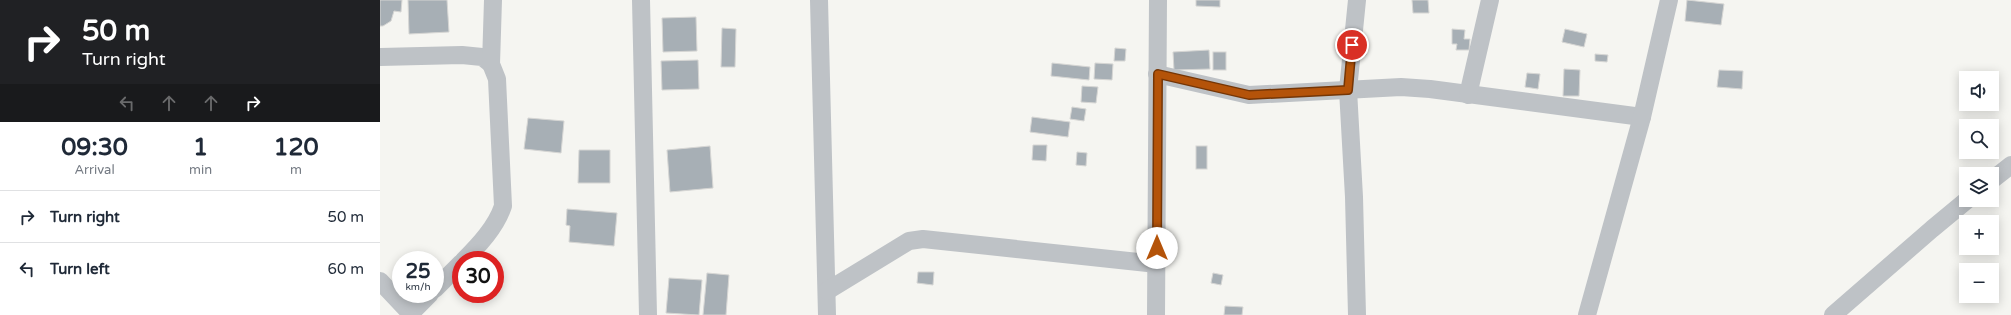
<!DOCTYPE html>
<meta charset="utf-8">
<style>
:root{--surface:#fff;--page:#f2f2f3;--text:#1f2937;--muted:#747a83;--line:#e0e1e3}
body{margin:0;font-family:"Varela Round",sans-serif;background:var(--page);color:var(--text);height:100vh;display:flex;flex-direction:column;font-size:15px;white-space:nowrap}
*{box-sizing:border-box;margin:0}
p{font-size:13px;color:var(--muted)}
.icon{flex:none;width:22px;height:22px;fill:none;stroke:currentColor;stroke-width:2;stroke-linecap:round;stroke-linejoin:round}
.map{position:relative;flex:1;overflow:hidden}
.drawer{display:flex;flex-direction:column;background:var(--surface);width:380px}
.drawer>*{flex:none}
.hud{background:#202124;color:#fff;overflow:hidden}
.buttons{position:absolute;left:1579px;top:71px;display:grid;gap:8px}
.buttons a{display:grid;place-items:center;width:40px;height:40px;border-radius:0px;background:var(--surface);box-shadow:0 2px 10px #0003;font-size:20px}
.speed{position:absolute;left:12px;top:251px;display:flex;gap:8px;font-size:20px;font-weight:700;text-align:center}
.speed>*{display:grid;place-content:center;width:52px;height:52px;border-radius:50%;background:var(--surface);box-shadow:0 2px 10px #0003;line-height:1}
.speed small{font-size:10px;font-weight:400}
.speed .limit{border:6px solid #d22;background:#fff;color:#111}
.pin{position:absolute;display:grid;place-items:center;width:34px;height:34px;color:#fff;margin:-17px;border:2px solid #fff;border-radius:50%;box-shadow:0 1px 4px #0007}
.me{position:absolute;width:44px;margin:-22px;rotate:0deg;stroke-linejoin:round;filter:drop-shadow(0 0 3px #0008)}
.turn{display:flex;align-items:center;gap:14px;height:84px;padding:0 16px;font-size:18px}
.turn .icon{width:52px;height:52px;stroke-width:2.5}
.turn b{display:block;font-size:28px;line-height:34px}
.lanes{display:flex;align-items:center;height:38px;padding:0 16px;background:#0003;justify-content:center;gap:20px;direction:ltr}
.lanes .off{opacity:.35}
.eta{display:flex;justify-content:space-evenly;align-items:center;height:68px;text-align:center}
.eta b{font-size:24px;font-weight:800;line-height:28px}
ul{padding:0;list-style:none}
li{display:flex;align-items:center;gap:12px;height:52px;padding:0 16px;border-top:1px solid var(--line)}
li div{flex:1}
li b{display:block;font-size:15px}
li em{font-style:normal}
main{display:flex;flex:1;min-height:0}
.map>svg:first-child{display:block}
</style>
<main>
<section class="drawer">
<div class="hud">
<div class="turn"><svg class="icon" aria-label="right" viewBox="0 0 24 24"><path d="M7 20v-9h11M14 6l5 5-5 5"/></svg><div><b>50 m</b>Turn right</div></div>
<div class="lanes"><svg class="icon off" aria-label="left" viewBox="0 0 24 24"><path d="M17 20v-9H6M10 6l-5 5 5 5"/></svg><svg class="icon off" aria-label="ahead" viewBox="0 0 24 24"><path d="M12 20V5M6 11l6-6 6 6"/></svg><svg class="icon off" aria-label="ahead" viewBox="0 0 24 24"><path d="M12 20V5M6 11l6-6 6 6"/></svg><svg class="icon" aria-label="right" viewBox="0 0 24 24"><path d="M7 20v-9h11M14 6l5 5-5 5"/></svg></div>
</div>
<div class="eta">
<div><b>09:30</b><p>Arrival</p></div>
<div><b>1</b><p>min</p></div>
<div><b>120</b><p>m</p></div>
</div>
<ul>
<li><svg class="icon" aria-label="right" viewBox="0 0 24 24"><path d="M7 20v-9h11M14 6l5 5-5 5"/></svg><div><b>Turn right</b></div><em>50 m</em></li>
<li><svg class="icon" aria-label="left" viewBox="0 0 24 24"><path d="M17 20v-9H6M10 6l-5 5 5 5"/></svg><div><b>Turn left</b></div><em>60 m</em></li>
</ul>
</section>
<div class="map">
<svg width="1631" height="315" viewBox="0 0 1631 315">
<rect width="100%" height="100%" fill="#f5f5f1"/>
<g fill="#a7afb5" stroke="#d6d6d4">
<polygon points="0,0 22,0 21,12 14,11 11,21 3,26 0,26"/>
<polygon points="28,0 67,0 69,32 29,34"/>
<polygon points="816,0 840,0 840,7 816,6"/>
<polygon points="1032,0 1048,0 1049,13 1033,13"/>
<polygon points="1307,0 1344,4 1341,25 1305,21"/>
<polygon points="316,17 317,51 283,52 282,18"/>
<polygon points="342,28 356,29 355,67 341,67"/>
<polygon points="1072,29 1085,30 1084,39 1090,39 1089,50 1076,50 1077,44 1072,44"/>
<polygon points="1185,29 1207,34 1204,47 1182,42"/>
<polygon points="977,42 988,44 986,55 975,53"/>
<polygon points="735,48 746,49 745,61 734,61"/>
<polygon points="829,50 830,69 794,70 793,52"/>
<rect x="833" y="52" width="13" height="18"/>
<polygon points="1215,54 1228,55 1227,62 1215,61"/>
<polygon points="318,60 319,89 282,90 281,61"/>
<polygon points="672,63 710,67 709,80 671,76"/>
<polygon points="715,63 733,64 732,80 714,79"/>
<polygon points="1184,69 1200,70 1199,96 1183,96"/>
<polygon points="1339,70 1363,71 1362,89 1337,87"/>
<polygon points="1147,73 1160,74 1158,89 1145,87"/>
<polygon points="702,86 718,87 716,103 701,102"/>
<polygon points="692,107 706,109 704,121 690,119"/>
<polygon points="652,117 690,122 688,137 650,132"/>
<polygon points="148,118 184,121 181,153 144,149"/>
<polygon points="653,145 667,145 666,161 652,160"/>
<polygon points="330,146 333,188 290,192 287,150"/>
<rect x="816" y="146" width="11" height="23"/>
<polygon points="199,150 230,150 230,183 198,183"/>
<polygon points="697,152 707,153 706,166 696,165"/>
<polygon points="187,209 237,213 234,246 189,242 190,226 186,225"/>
<polygon points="538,272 554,272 553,285 537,283"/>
<polygon points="327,273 349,275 346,315 323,315"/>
<polygon points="833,273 843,275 841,285 831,283"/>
<polygon points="289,278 322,280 319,315 286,313"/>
<polygon points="845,306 863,307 862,315 844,315"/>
</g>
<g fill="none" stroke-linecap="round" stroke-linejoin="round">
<g stroke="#bec2c6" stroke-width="18">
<polyline points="261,0 268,315"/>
<polyline points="439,0 447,315"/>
<polyline points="977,0 968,90 974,197 977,315"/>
<polyline points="0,57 82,55 102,57 111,64"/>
<polyline points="777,74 869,95 1021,87 1050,89 1262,117"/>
<polyline points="1088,95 1110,0"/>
<polyline points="1612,180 1631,165"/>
<path d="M 84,260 C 99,245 116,227 123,206 L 117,79 L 111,64 L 113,0"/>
<polyline points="0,281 31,314"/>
<polyline points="55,289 81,263"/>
<polyline points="447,291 529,241 543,239 777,264"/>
<polyline points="29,315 50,294"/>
<polyline points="776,315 778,0"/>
<polyline points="1207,315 1262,117 1289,0"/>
<polyline points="1453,315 1552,229 1587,200"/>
</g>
</g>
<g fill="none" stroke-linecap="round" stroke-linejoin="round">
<g stroke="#753606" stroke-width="10">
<polyline id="route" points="777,248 778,74 869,95 968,90 972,45"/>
</g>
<use href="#route" stroke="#b45309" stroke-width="7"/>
</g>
</svg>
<div class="buttons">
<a><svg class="icon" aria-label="sound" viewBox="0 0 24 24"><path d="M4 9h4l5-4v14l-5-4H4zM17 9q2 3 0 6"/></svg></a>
<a><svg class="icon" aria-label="search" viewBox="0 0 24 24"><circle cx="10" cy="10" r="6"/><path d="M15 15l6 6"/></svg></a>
<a><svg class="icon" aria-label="layers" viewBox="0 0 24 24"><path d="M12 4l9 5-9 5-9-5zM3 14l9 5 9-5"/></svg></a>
<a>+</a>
<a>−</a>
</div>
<div class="speed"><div>25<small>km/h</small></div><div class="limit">30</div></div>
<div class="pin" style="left:972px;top:45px;background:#d93025"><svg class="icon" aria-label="arrive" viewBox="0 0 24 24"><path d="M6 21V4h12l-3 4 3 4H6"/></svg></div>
<svg class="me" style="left:777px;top:248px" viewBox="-20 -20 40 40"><circle r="19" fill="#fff"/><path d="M0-13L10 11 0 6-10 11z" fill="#b45309"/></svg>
</div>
</main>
